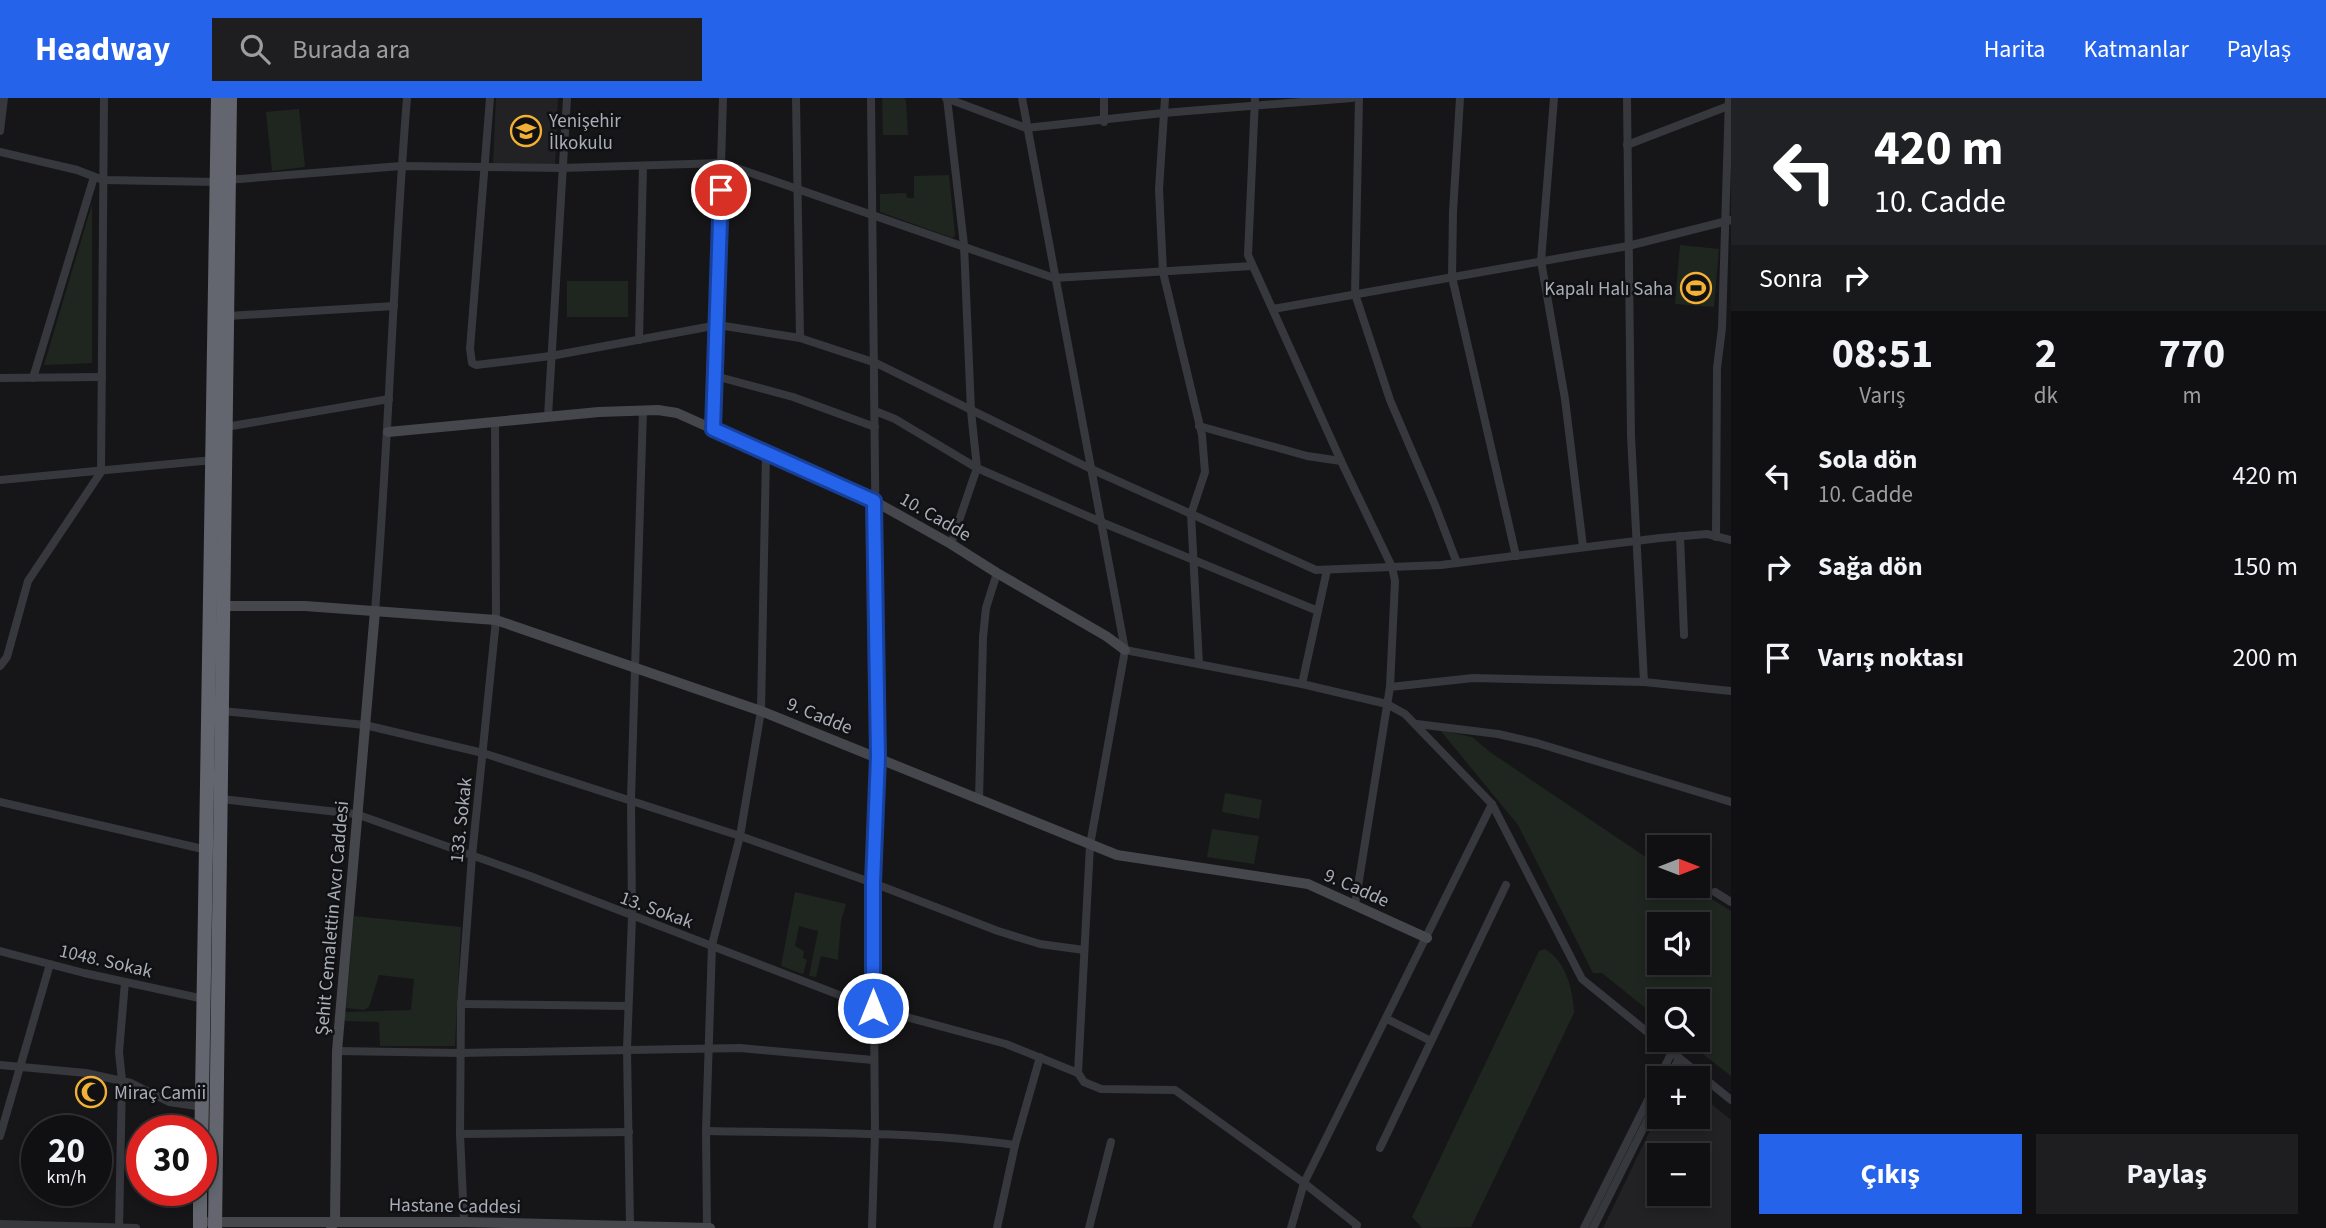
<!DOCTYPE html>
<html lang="tr">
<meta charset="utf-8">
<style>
:root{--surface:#101012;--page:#1e1e20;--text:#f1f3f6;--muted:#9c9d9f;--line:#303032;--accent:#2563eb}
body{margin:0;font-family:"Source Sans 3",sans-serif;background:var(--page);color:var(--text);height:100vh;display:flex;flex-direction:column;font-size:26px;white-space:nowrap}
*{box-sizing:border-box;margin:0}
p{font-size:23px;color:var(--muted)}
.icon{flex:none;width:38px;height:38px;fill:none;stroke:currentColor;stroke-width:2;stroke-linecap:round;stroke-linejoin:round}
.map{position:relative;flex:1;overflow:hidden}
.side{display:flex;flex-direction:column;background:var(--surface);width:595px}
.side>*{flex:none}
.hud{background:#202124;color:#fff;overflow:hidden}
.needle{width:46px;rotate:90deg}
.controls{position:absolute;left:1647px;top:737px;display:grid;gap:14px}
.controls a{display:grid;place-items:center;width:63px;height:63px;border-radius:0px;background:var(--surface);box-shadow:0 4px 10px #0003,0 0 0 2px var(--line);font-size:35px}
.speed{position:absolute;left:21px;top:1017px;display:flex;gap:14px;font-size:35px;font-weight:700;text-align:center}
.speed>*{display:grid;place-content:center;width:91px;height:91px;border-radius:50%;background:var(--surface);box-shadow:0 4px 10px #0003,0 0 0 2px var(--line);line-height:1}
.speed small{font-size:18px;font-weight:400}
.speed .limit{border:10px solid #d22;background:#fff;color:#111}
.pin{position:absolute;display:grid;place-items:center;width:60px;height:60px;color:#fff;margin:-30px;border:4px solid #fff;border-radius:50%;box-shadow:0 2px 7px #0007}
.me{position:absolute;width:77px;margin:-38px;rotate:0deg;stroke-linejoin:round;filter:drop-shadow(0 0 5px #0008)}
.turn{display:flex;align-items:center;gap:24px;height:147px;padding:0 28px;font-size:32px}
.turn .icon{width:91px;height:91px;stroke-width:2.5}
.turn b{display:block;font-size:49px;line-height:60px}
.then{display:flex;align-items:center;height:66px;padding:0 28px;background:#0003;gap:14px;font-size:26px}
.eta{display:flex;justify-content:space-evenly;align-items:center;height:119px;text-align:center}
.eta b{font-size:42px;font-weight:700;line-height:49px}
.action{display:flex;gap:14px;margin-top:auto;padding:14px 28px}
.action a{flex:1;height:80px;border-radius:0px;background:var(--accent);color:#fff;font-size:28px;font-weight:700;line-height:80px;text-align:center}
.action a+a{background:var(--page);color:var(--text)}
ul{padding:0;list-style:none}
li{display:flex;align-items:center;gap:21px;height:91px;padding:0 28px}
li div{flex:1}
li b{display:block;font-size:26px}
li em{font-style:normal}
header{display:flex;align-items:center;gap:42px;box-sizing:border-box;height:98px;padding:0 35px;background:var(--accent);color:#fff}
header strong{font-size:33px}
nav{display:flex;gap:38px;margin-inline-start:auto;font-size:24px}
.search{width:490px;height:63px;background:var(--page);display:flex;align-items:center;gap:18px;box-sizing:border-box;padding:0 24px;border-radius:0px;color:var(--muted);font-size:26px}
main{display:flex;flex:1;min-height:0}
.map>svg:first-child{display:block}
</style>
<header>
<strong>Headway</strong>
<div class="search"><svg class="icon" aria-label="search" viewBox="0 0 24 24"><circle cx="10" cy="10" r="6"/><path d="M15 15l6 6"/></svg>Burada ara</div>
<nav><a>Harita</a><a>Katmanlar</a><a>Paylaş</a></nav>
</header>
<main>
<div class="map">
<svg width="1731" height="1130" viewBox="0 0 1731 1130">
<rect width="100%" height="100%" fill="#161618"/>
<g fill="#222225" fill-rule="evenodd">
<polygon points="496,0 558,0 555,69 493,65"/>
<path d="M 1698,995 L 1731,1022 L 1731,1130 L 1603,1130 L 1659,1014 L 1659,1018 L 1698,1018 ZM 1659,1057 L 1698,1057 L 1698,1096 L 1659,1096 Z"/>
</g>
<g fill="#1e261f" fill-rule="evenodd">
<polygon points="882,0 904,0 906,3 908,37 883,37"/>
<polygon points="299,11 305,69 272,73 266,14"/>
<polygon points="949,77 955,137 953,140 880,114 880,96 906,95 907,100 914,100 914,78"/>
<polygon points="92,106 92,265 44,267"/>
<polygon points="1680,147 1719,151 1714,209 1675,206"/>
<rect x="567" y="183" width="61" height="36"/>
<path d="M 1440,632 L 1472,639 L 1490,654 L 1659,768 L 1659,788 L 1691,788 L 1731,813 L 1731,978 L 1685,942 L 1698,942 L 1698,903 L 1659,903 L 1659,921 L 1602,875 L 1593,875 L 1518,727 ZM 1659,826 L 1698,826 L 1698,864 L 1659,864 Z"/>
<polygon points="1225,695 1262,702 1259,721 1222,714"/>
<polygon points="1212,731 1259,738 1254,766 1207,759"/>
<polygon points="795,794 846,806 841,823 838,862 821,858 816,879 809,878 818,833 799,828 795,848 804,853 803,860 807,862 803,876 781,868"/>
<polygon points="354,818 461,829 455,948 380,948 379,924 345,923 345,914 411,912 414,881 379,877 369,909 364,912 346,910"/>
<path d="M 1545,851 C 1566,863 1573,892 1574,915 L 1471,1129 L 1422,1130 L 1412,1119 L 1539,853 Z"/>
</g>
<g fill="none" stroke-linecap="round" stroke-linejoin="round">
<g stroke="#37383d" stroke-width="8">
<polyline points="490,0 470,251 472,265 476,267 551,258 718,227 800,240 876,265 1091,371 1316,472 1441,467 1660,440 1707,436 1731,442"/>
<polyline points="796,0 800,240"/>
<polyline points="871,0 878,659 873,785 875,1036 872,1130"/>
<polyline points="946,0 1026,30 1163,15 1352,0"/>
<polyline points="947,0 964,147 971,313 977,370 951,446"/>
<polyline points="1022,0 1125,552 1090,747 1078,975 1084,984 1101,991 1175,992 1304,1085 1357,1127 1356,1130"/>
<polyline points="1165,0 1159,91 1163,174 1202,337 1205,374 1191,416 1199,566"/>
<polyline points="1255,0 1248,157 1341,363 1392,469 1395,483 1390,589 1355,807"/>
<polyline points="1359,0 1355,196 1390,302 1435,407 1457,465"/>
<polyline points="1460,0 1453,114 1452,179 1516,458"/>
<polyline points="1554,0 1541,163 1565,301 1583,449"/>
<polyline points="1627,0 1631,338 1644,584"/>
<polyline points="1104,24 1104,0"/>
<polyline points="0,33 4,0"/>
<polyline points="1627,47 1731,7"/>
<polyline points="0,54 77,72 103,82 217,84"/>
<polyline points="227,82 401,68 562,70 722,65 1054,180 1252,168"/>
<polyline points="1273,211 1628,148 1731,122"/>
<polyline points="228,218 394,208"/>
<polyline points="639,242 643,68"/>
<polyline points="715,278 793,299 875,329"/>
<polyline points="0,280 102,279"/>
<polyline points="33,280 94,79"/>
<polyline points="875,313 895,321 977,370 1101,424 1318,513"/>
<polyline points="548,318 567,0"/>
<polyline points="1199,328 1307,358 1341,363"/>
<polyline points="226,329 389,301"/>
<polyline points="713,330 723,0"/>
<polyline points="0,382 213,362"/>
<polyline points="1680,438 1684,537"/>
<polyline points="1716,439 1717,270 1722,230 1729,0"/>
<path d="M 375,513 C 389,342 393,171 407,0"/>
<polyline points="1125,552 1302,586 1387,606 1405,616 1492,706 1582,881 1731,1002"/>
<polyline points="0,568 7,559 28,483 101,374 104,0"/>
<polyline points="1302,586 1327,472"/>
<polyline points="1390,589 1473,580 1644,584 1731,593"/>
<polyline points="222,613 365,627 483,655 740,738 873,785 998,833 1040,846 1084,852"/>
<polyline points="1417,626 1498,636 1537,645 1731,704"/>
<polyline points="221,701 356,716 530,778 873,910 1006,946 1078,975"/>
<polyline points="979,702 983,539 986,510 997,475"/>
<polyline points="0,704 207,752"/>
<polyline points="1715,794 1731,804"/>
<polyline points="0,853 84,875 204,901"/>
<polyline points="461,906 628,908"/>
<polyline points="1387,921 1431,943"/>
<polyline points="337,953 460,955 740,950 873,962"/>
<polyline points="0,967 86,975 131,985 169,1004 203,1009"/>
<polyline points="1669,980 1679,960"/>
<path d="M 706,1033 C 809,1035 913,1033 1015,1047"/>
<polyline points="460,1036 629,1034"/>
<polyline points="0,1038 50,866"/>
<polyline points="1380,1050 1506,787"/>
<polyline points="464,1124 460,1036 461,906 472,758 496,522 495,324"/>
<polyline points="0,1126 136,1130"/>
<polyline points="630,1128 627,951 632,819 631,701 643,312"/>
<polyline points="119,1130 122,983 119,954 125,884"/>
<polyline points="707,1130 706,1033 712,847 740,738 761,613 766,356"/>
<polyline points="997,1130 1015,1047 1040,959"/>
<polyline points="1089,1130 1111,1044"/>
<polyline points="1291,1130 1304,1085 1492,706"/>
<polyline points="1584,1130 1672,954"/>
<polyline points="1593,1130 1659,999"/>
</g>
<g stroke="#45474d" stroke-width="10">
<polyline points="388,334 599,314 658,312 677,315 874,403 951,446 997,475 1106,538 1125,552"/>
<polyline points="224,508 305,508 496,522 761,613 1117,757 1308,786 1427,840"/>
<polyline points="209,1124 464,1124 710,1130"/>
<polyline points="331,1130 335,1123 337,953 375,513"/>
</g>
<g stroke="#63666e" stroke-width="14">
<polyline points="201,1060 218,0"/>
<polyline points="200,1130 200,1092"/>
<polyline points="215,1130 230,0"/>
</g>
</g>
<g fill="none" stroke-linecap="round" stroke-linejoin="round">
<g stroke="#184099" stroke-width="18">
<polyline id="route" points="721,92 713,331 874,403 878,659 873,785 873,910"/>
</g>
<use href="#route" stroke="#2563eb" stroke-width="12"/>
</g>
<defs>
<g id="school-ring" transform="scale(1.575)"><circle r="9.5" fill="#111113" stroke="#f2b134" stroke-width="1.5"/><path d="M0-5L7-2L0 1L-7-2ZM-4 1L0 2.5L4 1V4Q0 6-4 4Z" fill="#f2b134"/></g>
<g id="stadium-ring" transform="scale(1.575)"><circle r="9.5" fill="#111113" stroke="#f2b134" stroke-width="1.5"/><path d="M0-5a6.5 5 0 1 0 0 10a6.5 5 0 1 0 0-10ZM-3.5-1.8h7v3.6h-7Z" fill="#f2b134"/></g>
<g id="mosque-ring" transform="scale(1.575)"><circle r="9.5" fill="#111113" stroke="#f2b134" stroke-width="1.5"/><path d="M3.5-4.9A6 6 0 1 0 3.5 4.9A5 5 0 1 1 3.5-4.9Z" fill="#f2b134"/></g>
</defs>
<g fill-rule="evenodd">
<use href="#school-ring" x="526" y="33"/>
<use href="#stadium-ring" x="1696" y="190"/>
<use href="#mosque-ring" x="91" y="994"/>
</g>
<g text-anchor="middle" stroke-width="5" stroke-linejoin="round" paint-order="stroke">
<g font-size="19" fill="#a8adb8" stroke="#111113" text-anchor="start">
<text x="549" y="29">Yenişehir<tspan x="549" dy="22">İlkokulu</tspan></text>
<text x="1673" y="197" text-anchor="end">Kapalı Halı Saha</text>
<text x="114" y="1001">Miraç Camii</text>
</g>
<g font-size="19" fill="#a8adb8" stroke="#111113">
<text transform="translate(936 418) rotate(30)" y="7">10. Cadde</text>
<text transform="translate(820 617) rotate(22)" y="7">9. Cadde</text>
<text transform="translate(460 722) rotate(-84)" y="7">133. Sokak</text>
<text transform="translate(1357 789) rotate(24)" y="7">9. Cadde</text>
<text transform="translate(657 811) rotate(20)" y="7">13. Sokak</text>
<text transform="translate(331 820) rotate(-85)" y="7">Şehit Cemalettin Avcı Caddesi</text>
<text transform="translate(106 862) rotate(13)" y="7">1048. Sokak</text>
<text transform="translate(455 1107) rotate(1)" y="7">Hastane Caddesi</text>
</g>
</g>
</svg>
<div class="controls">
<a><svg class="needle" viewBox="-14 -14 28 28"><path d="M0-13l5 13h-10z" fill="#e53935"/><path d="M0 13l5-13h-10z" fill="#9c9d9f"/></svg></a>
<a><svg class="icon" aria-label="sound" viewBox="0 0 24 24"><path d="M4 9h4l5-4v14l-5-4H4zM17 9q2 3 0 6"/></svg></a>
<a><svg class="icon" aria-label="search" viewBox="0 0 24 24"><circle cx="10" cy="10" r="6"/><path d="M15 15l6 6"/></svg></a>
<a>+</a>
<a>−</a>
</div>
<div class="speed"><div>20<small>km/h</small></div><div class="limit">30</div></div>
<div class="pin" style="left:721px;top:92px;background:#d93025"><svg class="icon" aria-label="arrive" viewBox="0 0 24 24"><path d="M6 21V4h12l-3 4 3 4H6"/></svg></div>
<svg class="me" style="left:873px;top:910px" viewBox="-20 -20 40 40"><circle r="17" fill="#2563eb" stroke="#fff" stroke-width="3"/><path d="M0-11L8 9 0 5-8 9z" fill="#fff"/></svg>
</div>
<section class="side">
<div class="hud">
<div class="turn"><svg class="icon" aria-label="left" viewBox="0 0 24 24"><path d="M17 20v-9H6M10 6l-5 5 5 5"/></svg><div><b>420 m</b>10. Cadde</div></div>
<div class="then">Sonra<svg class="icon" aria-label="right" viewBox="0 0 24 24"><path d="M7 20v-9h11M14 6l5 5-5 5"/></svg></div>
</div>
<div class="eta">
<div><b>08:51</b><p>Varış</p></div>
<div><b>2</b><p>dk</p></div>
<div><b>770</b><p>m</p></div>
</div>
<ul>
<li><svg class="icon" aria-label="left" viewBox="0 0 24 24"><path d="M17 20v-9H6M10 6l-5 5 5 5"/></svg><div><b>Sola dön</b><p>10. Cadde</p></div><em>420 m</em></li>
<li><svg class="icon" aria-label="right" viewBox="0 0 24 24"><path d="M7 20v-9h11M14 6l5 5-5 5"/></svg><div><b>Sağa dön</b></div><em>150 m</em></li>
<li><svg class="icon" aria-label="arrive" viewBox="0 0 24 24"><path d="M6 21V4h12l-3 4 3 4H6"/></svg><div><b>Varış noktası</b></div><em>200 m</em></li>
</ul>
<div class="action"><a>Çıkış</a><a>Paylaş</a></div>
</section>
</main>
